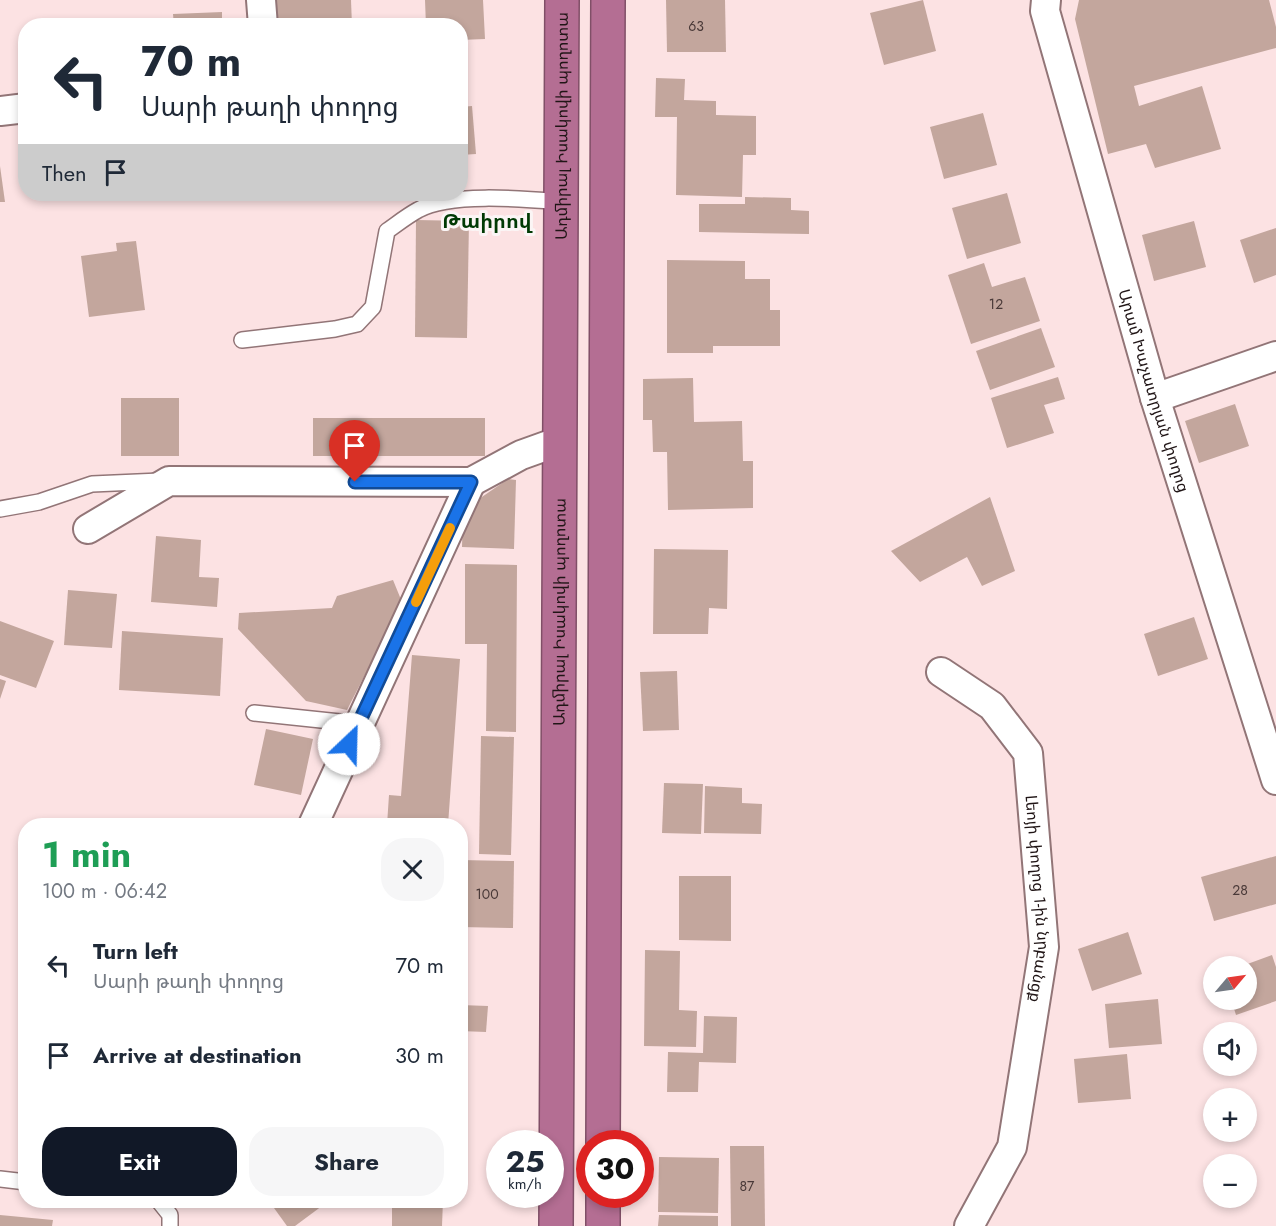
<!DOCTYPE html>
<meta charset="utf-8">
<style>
:root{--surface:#fff;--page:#f6f6f7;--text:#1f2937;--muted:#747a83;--accent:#111827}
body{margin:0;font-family:Jost,"Noto Sans Armenian",sans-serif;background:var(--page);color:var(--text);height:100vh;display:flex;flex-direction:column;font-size:22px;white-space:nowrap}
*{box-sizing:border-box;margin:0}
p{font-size:20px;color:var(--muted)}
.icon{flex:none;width:33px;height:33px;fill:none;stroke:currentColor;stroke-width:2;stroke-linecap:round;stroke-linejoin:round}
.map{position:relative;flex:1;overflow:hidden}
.details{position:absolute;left:18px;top:818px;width:450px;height:390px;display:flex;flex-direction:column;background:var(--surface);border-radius:24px;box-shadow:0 3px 9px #0003}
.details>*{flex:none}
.top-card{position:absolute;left:18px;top:18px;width:450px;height:183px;border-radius:24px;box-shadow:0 3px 9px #0003;background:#fff;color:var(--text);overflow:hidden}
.needle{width:39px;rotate:61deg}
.tools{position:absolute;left:1203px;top:956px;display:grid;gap:12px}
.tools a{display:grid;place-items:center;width:54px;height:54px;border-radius:50%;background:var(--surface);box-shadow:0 3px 9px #0003;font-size:30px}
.speed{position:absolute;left:486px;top:1130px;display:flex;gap:12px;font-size:30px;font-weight:700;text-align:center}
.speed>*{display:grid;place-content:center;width:78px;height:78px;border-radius:50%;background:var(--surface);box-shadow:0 3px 9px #0003;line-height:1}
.speed small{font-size:15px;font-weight:400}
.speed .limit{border:9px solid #d22;background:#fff;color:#111}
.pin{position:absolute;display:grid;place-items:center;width:51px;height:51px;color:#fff;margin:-62px -26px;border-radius:50% 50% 50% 0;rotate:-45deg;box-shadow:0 0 6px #0007}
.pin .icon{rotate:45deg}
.me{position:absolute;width:66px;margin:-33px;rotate:24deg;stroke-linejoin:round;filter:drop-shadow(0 0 4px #0008)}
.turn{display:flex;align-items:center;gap:21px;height:126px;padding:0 24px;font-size:27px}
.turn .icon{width:78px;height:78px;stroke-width:2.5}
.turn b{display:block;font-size:42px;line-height:51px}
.then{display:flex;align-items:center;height:57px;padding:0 24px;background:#0003;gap:12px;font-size:22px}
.round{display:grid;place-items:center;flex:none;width:63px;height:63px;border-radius:24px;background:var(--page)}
.head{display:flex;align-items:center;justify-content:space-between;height:102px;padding:0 24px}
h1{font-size:36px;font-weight:700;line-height:45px;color:#1e9e55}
.button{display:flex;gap:12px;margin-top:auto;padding:12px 24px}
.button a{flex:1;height:69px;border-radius:24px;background:var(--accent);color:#fff;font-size:24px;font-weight:700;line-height:69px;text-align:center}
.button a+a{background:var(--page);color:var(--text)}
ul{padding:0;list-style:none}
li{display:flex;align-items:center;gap:18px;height:90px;padding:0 24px}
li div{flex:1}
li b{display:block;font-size:22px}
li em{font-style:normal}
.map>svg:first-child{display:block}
</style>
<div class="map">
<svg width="1276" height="1226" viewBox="0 0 1276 1226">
<rect width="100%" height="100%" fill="#fce2e3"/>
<g fill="#c3a69d">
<polygon points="273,0 351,0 352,26 274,26"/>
<polygon points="425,0 483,0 485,39 460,40 460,26 426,26"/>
<polygon points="666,0 725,0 726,52 667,52"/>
<polygon points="923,0 936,51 884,65 870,13"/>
<polygon points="1079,0 1269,0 1276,27 1276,48 1134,86 1139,106 1202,86 1221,149 1155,168 1146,144 1108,154 1075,19"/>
<polygon points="222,12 222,26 174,26 173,14"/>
<polygon points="656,78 685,79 684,100 716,101 716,115 756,116 756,155 743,155 742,197 676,195 677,117 655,117"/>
<polygon points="472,106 476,154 460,155 460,107"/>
<polygon points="983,113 997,165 944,179 930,127"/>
<polygon points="0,166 5,202 0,202"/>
<polygon points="1007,193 1021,243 967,259 952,208"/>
<polygon points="745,197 791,198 791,210 809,211 809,234 699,232 699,204 745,204"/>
<polygon points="416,220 469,221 467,338 415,337"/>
<polygon points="1194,221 1206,267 1154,281 1142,235"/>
<polygon points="1276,228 1276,275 1254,283 1240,240"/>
<polygon points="136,241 145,310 89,317 81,256 117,251 116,243"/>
<polygon points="667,260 745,261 745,279 770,279 770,310 780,310 780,346 713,346 713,353 667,353"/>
<polygon points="984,263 992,287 1025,277 1040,321 971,344 948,275"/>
<polygon points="1041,328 1055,367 990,390 976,351"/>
<polygon points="1058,377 1065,399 1044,405 1054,433 1007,448 991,398"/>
<polygon points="693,378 694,422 742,421 743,461 753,461 753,508 668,510 667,452 653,452 652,420 643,420 643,379"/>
<rect x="121" y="398" width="58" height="58"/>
<polygon points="1235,404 1249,446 1199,463 1185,421"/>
<rect x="313" y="418" width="172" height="38"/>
<polygon points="508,479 516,480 514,549 462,547 463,510"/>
<polygon points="990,497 1015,571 982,586 967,557 920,582 891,551"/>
<polygon points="156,536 201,540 199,577 219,578 217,607 151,602"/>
<polygon points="654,549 728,550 727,609 709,608 708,634 653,634"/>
<polygon points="465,564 517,565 516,732 486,731 487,644 465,644"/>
<polygon points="393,580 402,602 347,710 306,701 238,629 239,613 332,608 337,596"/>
<polygon points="68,590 117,594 112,648 64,645"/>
<polygon points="1194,617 1208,659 1158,676 1144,634"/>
<polygon points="0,621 54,641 36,688 0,675"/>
<polygon points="122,631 223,638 220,696 119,690"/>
<polygon points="412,655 460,659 448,825 387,825 389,795 401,796"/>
<polygon points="677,671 679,730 643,731 640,672"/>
<polygon points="0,679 6,681 0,699"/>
<polygon points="266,729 313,739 301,795 254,785"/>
<polygon points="481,736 514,737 511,855 479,854"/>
<polygon points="664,783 703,784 701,834 662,833"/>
<polygon points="705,786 742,788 742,803 762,804 761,834 704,833"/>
<polygon points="1276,856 1276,904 1214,921 1201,877"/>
<polygon points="460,860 514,861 513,928 460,927"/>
<polygon points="679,876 731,876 731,941 679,940"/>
<polygon points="1128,932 1142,974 1092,991 1078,949"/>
<polygon points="645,950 680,951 679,1010 697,1011 696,1047 644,1046"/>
<polygon points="1272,955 1276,967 1276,1001 1236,1015 1231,999 1246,999 1246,966 1242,966"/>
<polygon points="1158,999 1162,1044 1109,1048 1105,1004"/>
<polygon points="460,1005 488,1006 486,1032 460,1031"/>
<polygon points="704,1016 737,1017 736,1063 699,1062 698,1092 667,1092 668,1052 703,1053"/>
<polygon points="1127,1054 1131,1099 1078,1103 1074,1059"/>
<polygon points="730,1146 764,1146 765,1226 731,1226"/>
<polygon points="659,1157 719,1158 718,1213 658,1212"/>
<polygon points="284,1200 330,1200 295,1226 287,1226 274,1208"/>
<polygon points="392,1200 443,1200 442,1226 392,1226"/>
<polygon points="0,1215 53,1220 52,1226 0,1226"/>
<polygon points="659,1215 718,1216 718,1226 658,1226"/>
</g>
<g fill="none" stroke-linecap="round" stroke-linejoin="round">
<g stroke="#927577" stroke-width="18">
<g id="lane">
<path d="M 242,340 L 335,329 L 357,324 L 373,307 L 387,231 C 397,224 407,216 418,210 C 449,192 525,199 561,202"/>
<polyline points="0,509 39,502 92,484 160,481"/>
<polyline points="254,713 359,724"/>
<polyline points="0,1179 26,1182"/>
<polyline points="158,1200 170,1215 170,1226"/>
</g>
</g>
<g stroke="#927577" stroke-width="32">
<g id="street">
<polyline points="261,0 263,26"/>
<path id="s1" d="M 1046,0 L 1045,11 L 1155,398 L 1276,780"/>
<polyline points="0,111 26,108"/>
<polyline points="1155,398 1276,356"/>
<polyline points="88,529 169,481 471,482 521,455 560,441"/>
<path id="s2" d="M 941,672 L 992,706 L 1028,753 L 1044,947 L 1012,1147 L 969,1226"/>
<polyline points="313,825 471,482"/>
</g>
</g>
<g stroke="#804f67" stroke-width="36">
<g id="highway">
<polyline points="603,1143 608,0"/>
<path id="s3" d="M 556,1226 L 562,0"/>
<polyline points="603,1226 603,1194"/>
</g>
</g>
<use href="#lane" stroke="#fff" stroke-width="15"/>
<use href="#street" stroke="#fff" stroke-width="28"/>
<use href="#highway" stroke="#b46e93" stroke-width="33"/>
</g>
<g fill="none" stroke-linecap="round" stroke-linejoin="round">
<g stroke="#114b97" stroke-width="15">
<polyline id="route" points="349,744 471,482 355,482"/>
</g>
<use href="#route" stroke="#1a73e8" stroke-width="10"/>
<polyline stroke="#f59e0b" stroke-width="10" points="416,602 450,528"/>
</g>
<g text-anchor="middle" stroke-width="6" stroke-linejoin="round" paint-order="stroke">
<g font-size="14" fill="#493938">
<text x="696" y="31">63</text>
<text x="996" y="309">12</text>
<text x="1240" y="895">28</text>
<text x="487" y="899">100</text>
<text x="747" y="1191">87</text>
</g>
<g font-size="16" fill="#201516" stroke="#fbf5f5">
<text dy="6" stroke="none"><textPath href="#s3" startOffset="1100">Ադմիրալ Իսակովի պողոտա</textPath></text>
<text dy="6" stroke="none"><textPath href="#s1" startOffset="406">Արամ Խաչատրյան փողոց</textPath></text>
<text dy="6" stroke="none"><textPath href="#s3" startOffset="614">Ադմիրալ Իսակովի պողոտա</textPath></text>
<text dy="6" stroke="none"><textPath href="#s2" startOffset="267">Լեոյի փողոց 1-ին նրբանցք</textPath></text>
</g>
<g font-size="20" font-weight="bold" fill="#003a04" stroke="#fbf5f5">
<text x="487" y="228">Թաիրով</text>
</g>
</g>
</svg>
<div class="tools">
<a><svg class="needle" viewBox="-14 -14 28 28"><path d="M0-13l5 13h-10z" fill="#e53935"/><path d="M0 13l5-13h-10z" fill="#747a83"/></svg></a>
<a><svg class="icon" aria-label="sound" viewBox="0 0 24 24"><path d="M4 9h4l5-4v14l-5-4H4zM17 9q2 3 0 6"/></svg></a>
<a>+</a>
<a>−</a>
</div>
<div class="speed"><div>25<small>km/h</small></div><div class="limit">30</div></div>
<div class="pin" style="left:355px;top:482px;background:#d93025"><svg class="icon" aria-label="arrive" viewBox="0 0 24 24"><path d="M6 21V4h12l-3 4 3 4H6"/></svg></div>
<svg class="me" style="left:349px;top:744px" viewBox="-20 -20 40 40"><circle r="19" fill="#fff"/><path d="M0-13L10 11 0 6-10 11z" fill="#1a73e8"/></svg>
<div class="top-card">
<div class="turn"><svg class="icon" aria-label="left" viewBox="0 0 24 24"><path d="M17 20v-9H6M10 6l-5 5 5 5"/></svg><div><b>70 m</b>Սարի թաղի փողոց</div></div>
<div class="then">Then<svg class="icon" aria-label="arrive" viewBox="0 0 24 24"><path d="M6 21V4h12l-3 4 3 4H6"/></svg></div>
</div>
<section class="details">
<div class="head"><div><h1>1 min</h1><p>100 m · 06:42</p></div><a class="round"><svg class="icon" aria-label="close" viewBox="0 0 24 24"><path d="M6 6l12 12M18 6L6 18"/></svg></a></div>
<ul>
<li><svg class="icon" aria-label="left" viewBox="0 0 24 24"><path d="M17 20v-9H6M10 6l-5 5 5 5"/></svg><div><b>Turn left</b><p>Սարի թաղի փողոց</p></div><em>70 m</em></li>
<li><svg class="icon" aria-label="arrive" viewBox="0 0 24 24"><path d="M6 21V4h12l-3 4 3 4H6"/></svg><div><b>Arrive at destination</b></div><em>30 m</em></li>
</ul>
<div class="button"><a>Exit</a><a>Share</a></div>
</section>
</div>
